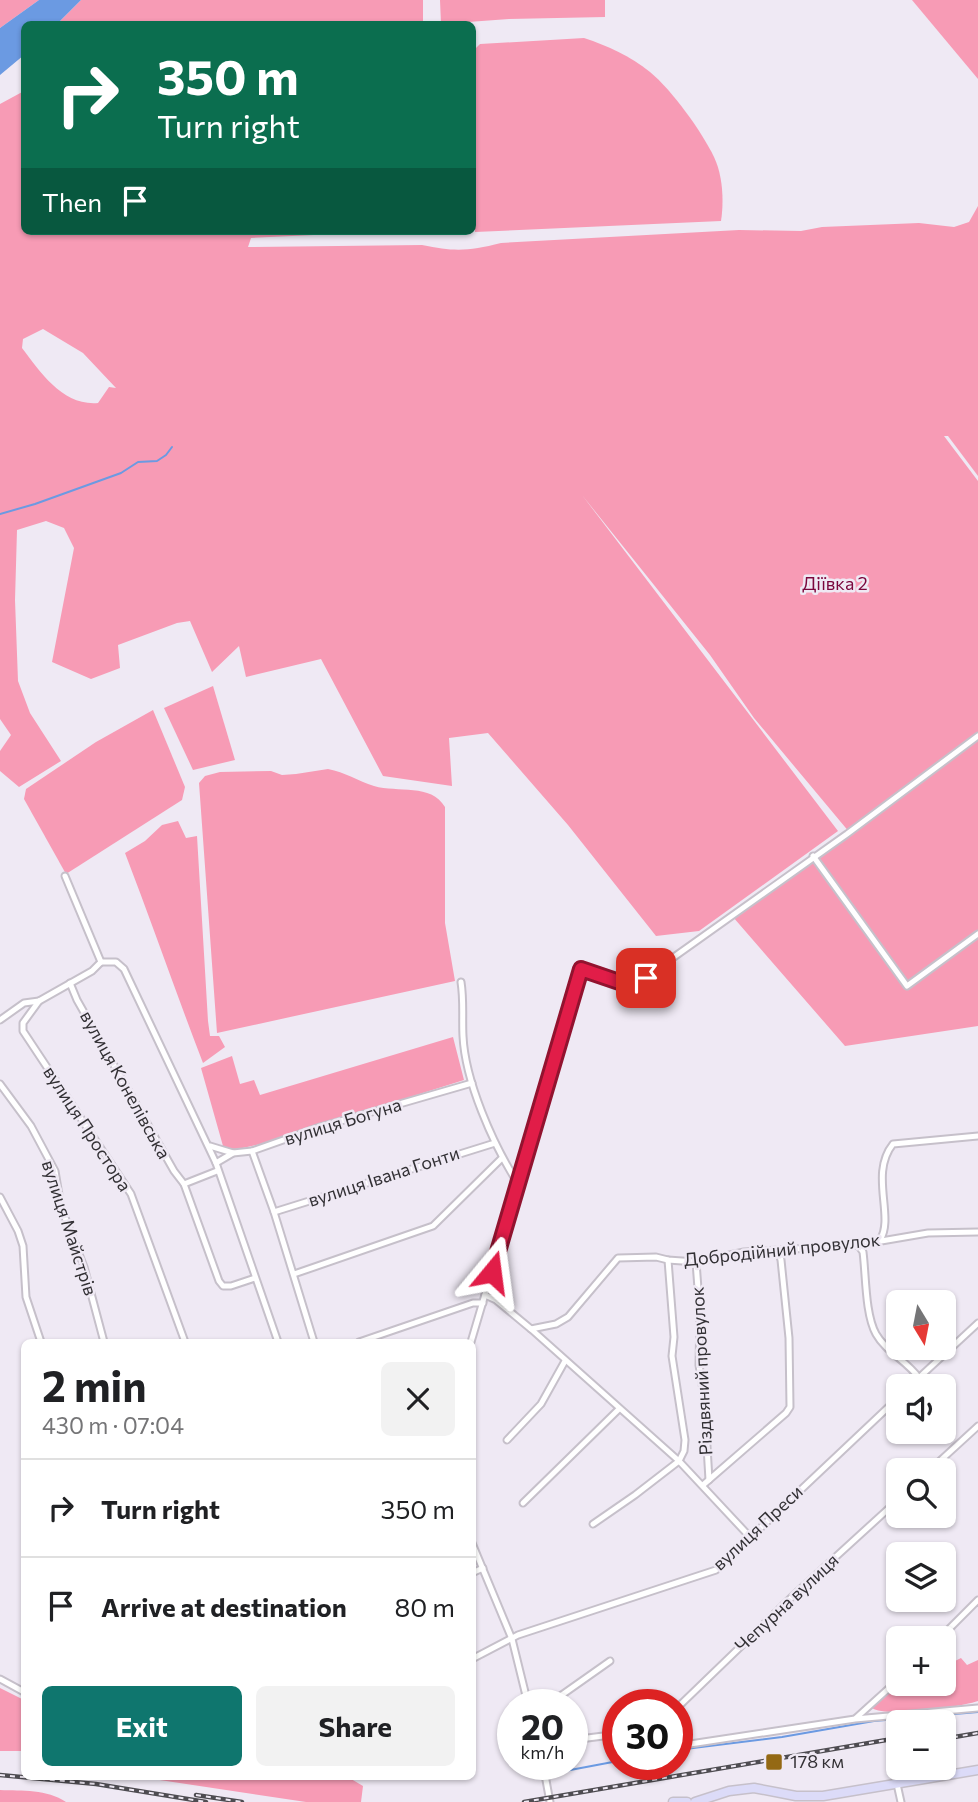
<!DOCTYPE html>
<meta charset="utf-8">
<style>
:root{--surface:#fff;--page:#f2f2f2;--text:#202124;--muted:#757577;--line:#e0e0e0;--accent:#0f766e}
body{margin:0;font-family:Commissioner,sans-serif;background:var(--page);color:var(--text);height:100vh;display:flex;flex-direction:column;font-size:26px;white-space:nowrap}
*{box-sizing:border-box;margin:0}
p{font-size:23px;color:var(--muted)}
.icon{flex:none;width:38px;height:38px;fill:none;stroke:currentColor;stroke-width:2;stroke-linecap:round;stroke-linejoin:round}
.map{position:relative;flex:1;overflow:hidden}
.drawer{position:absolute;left:21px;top:1339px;width:455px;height:441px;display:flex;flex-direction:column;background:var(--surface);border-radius:10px;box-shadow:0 2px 5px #0004}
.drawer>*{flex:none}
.guide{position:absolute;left:21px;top:21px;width:455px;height:214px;border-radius:10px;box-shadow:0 2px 5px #0004;background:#0b6e4f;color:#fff;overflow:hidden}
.needle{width:46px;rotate:170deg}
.controls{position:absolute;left:886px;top:1290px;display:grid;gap:14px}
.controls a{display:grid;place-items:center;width:70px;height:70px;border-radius:10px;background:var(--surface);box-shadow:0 2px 5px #0004;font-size:35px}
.speed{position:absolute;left:497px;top:1689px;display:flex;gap:14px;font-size:35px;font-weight:700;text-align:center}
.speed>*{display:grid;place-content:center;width:91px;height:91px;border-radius:50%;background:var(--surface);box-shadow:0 2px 5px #0004;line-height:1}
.speed small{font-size:18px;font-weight:400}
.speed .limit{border:10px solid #d22;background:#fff;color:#111}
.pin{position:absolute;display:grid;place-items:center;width:60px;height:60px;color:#fff;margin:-30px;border-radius:14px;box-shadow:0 4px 10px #0006}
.me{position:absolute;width:77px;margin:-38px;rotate:16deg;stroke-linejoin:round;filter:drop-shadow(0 0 5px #0008)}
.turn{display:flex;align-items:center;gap:24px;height:147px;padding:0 21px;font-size:32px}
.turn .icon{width:91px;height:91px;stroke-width:2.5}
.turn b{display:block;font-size:49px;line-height:60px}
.then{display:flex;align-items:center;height:66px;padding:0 21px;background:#0003;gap:14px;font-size:26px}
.round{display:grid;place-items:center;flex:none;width:74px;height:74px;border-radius:10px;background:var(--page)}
.summary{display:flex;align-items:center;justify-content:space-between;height:119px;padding:0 21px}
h1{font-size:42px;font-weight:700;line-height:52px}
.cta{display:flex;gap:14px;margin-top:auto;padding:14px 21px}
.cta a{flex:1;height:80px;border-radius:10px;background:var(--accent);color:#fff;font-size:28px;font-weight:700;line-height:80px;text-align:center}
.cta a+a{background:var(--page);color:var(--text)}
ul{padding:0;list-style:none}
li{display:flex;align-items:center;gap:21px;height:98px;padding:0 21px;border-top:2px solid var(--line)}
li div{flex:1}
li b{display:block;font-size:26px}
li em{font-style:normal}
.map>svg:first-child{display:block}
</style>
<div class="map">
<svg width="978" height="1802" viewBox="0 0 978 1802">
<rect width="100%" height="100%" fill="#efe9f4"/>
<g fill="#f79bb5" fill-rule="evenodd">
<polygon points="0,0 39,0 0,28"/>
<polygon points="81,0 423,0 423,24 57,24"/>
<polygon points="440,0 605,0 605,17 509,19 441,24"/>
<polygon points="912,0 978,0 978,79"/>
<path d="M 584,38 C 608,46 630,56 650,72 C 672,90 702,132 714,157 C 723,176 724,201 721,221 L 475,232 L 472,208 L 473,51 L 480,44 Z"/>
<path d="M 24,91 L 24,231 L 401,231 L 251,238 L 248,247 L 422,245 C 455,252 469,251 501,243 L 739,230 L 801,231 L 822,227 L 919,223 L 954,227 L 969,222 L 978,206 L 978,476 L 948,436 L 944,436 L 978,481 L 978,1026 L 845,1046 L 733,917 L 850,833 L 754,718 L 710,655 L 582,495 L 838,831 L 699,931 L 656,936 L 568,825 L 488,733 L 449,738 L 452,786 L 383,776 L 321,659 L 246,677 L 239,646 L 212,672 L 190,621 L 177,623 L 118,645 L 120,668 L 91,679 L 52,662 L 74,548 L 64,528 L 46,521 L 17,530 L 15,600 L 18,681 L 30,713 L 61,761 L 19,787 L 0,771 L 0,751 L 11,735 L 0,719 L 0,104 ZM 43,329 L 83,353 L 116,388 L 109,387 L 98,403 C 63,406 41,373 22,348 L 23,339 Z"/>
<polygon points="213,686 235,760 193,770 164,708"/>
<polygon points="153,710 185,787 182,800 66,874 24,799 26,789 96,742"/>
<path d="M 328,769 C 345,772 358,781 374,786 C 398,793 431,783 445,807 L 445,923 L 455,981 L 217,1033 L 199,783 L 205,776 L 220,772 L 271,771 L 282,775 L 296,774 Z"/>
<path d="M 178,821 L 186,838 L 197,836 L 208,1021 L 210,1036 L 219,1036 L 225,1047 L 203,1063 C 176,993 152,923 125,853 L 145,841 L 162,825 Z"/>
<polygon points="453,1037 464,1080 261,1144 234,1150 223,1146 201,1068 232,1056 240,1084 254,1080 260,1095"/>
<path d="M 961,1658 L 967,1665 L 978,1660 L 978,1701 C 961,1707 885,1718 872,1708 L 899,1684 L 943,1684 L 943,1667 Z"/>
<polygon points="0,1688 24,1700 24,1751 0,1751"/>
<polygon points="133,1776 346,1776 363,1786 361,1802 306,1802"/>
<path d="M 0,1790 C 22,1791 47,1789 66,1802 L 0,1802 Z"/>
</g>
<polygon fill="#6b9ae2" points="39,0 81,0 57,24 24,24 24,55 0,75 0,28"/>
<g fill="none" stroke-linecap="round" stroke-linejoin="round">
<g stroke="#6b9ae2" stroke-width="2">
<polyline points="0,514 35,504 121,473 138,462 157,461 166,455 172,447"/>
<polyline points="677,1750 782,1737 874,1721 978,1712"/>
<polyline points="552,1764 565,1771 618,1761"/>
</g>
<g stroke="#c6c0ca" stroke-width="9">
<g id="street">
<polyline points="813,856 907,986 978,934"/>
<polyline points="65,876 101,962"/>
<polyline points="101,962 116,962 124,969 216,1163 278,1342"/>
<path d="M 461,982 C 464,1001 462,1018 463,1036 C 465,1081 493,1144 517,1182"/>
<polyline points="70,983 77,1000 174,1171 184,1184 219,1281 223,1286 231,1286 255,1278"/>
<polyline points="39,1001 23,1023 23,1031 131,1194 185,1342"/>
<polyline points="0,1020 24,1003 39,1001 92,971 101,962"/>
<polyline points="0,1084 31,1126 55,1171 61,1207 84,1267 104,1342"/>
<polyline points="210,1146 233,1153"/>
<polyline points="252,1151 274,1212 314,1342"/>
<polyline points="216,1163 233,1153 252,1151 320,1127 472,1083"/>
<polyline points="184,1184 217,1171"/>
<polyline points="0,1197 18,1231 23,1246 26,1297 41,1342"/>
<polyline points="274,1212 495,1143"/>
<path d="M 880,1240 C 895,1217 869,1174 893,1144 L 978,1136"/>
<path d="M 858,1245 L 863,1252 C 866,1275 865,1314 876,1334 C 886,1352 907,1361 919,1378"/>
<polyline points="696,1262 700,1315 699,1365 704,1396 709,1480"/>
<polyline points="294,1274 433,1226 502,1158"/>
<polyline points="485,1295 496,1300 531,1329 679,1461 750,1537"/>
<polyline points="531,1329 556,1324 568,1317 618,1258 656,1257 668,1260 696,1262 744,1252 858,1245 928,1233 978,1232"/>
<polyline points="359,1342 473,1303 483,1303"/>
<polyline points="471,1342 581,969 623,984 636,984 847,834 978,736"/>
<polyline points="910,1386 978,1323"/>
<polyline points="507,1440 541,1404 565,1361"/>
<polyline points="930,1470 978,1426"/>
<polyline points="703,1485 786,1413 790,1407 789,1338 781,1260 778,1251"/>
<polyline points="523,1503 619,1409"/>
<polyline points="593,1524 635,1495 679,1461 684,1451 685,1440 672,1356 674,1337 668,1260"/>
<polyline points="472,1543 512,1639 528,1704"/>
<polyline points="472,1573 483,1568"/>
<polyline points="940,1638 978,1600"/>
<polyline points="472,1659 518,1635 716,1570 898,1398"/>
<polyline points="0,1679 24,1692"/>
<polyline points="549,1704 610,1661"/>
<polyline points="677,1708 795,1594 898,1500"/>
<polyline points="856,1718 898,1680"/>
<polyline points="572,1740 611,1735 618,1737"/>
<polyline points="677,1746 855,1719 978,1708"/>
<polyline points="543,1764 550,1802"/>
<polyline points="897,1784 901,1802"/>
</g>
</g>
<g stroke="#c6c0ca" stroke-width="11">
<g id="secondary">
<polyline points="673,1802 687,1802"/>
<polyline points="695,1802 729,1791 754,1788 796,1796 823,1796 978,1770"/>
</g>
</g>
<use href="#street" stroke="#fff" stroke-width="5"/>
<use href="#secondary" stroke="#dcdbf8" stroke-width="8"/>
<g stroke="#4e4c51" stroke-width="4.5">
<g id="rail">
<polyline points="943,1739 978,1733"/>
<polyline points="0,1775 96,1784 206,1802"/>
<polyline points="196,1795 242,1802"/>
<polyline points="524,1802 898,1738"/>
</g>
</g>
<use href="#rail" stroke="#efe9f4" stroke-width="2" stroke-dasharray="5" stroke-linecap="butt"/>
</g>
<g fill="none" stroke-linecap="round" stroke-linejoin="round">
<g stroke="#92132f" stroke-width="18">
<polyline id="route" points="492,1272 581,969 628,985 636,984 646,978"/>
</g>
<use href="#route" stroke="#e11d48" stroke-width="12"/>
</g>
<rect fill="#946914" stroke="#efe9f4" stroke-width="2.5" x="765" y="1753" width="18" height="18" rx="3.5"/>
<g text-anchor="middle" stroke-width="5" stroke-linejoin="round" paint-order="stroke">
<g font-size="18" fill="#7b073d" stroke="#efe9f4">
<text x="835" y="590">Діївка 2</text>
</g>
<g font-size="18" fill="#333135" stroke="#efe9f4">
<text transform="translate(125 1085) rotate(61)" y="6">вулиця Конелівська</text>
<text transform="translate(343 1122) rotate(-17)" y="6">вулиця Богуна</text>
<text transform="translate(87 1129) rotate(57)" y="6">вулиця Простора</text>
<text transform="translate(384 1177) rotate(-18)" y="6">вулиця Івана Гонти</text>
<text transform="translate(69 1228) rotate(72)" y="6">вулиця Майстрів</text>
<text transform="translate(782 1250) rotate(-6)" y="6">Добродійний провулок</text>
<text transform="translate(702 1371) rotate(-93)" y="6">Різдвяний провулок</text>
<text transform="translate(758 1528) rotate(-43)" y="6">вулиця Преси</text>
<text transform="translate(787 1603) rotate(-43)" y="6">Чепурна вулиця</text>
</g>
<g font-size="18" fill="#333135" stroke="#efe9f4" text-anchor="start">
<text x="790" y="1768">178 км</text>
</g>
</g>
</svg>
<div class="controls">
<a><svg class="needle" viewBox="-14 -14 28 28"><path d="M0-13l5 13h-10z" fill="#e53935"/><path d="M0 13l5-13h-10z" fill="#757577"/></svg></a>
<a><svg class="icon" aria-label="sound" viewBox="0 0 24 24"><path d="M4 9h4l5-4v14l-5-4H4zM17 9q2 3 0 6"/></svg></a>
<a><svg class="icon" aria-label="search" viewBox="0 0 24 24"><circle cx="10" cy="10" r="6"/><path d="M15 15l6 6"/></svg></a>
<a><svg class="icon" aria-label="layers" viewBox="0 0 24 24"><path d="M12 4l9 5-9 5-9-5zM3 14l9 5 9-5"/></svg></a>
<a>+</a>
<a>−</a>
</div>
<div class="speed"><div>20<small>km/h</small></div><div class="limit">30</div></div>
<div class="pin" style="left:646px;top:978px;background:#d93025"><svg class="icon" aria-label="arrive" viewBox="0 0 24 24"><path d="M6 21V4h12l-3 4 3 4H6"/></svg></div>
<svg class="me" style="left:492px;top:1272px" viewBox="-20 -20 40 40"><path d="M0-17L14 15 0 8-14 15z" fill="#e11d48" stroke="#fff" stroke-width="4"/></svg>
<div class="guide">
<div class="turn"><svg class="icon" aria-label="right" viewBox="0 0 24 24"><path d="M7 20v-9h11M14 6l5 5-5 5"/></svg><div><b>350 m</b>Turn right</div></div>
<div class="then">Then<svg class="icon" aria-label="arrive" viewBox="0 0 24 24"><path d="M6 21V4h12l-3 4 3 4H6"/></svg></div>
</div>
<section class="drawer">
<div class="summary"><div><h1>2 min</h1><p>430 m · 07:04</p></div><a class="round"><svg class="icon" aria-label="close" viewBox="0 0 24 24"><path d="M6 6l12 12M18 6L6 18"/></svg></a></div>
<ul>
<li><svg class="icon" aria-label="right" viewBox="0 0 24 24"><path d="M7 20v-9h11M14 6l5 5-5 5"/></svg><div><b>Turn right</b></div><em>350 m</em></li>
<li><svg class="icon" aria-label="arrive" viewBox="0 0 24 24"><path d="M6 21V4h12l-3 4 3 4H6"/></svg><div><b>Arrive at destination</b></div><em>80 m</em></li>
</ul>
<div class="cta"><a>Exit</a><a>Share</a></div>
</section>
</div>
